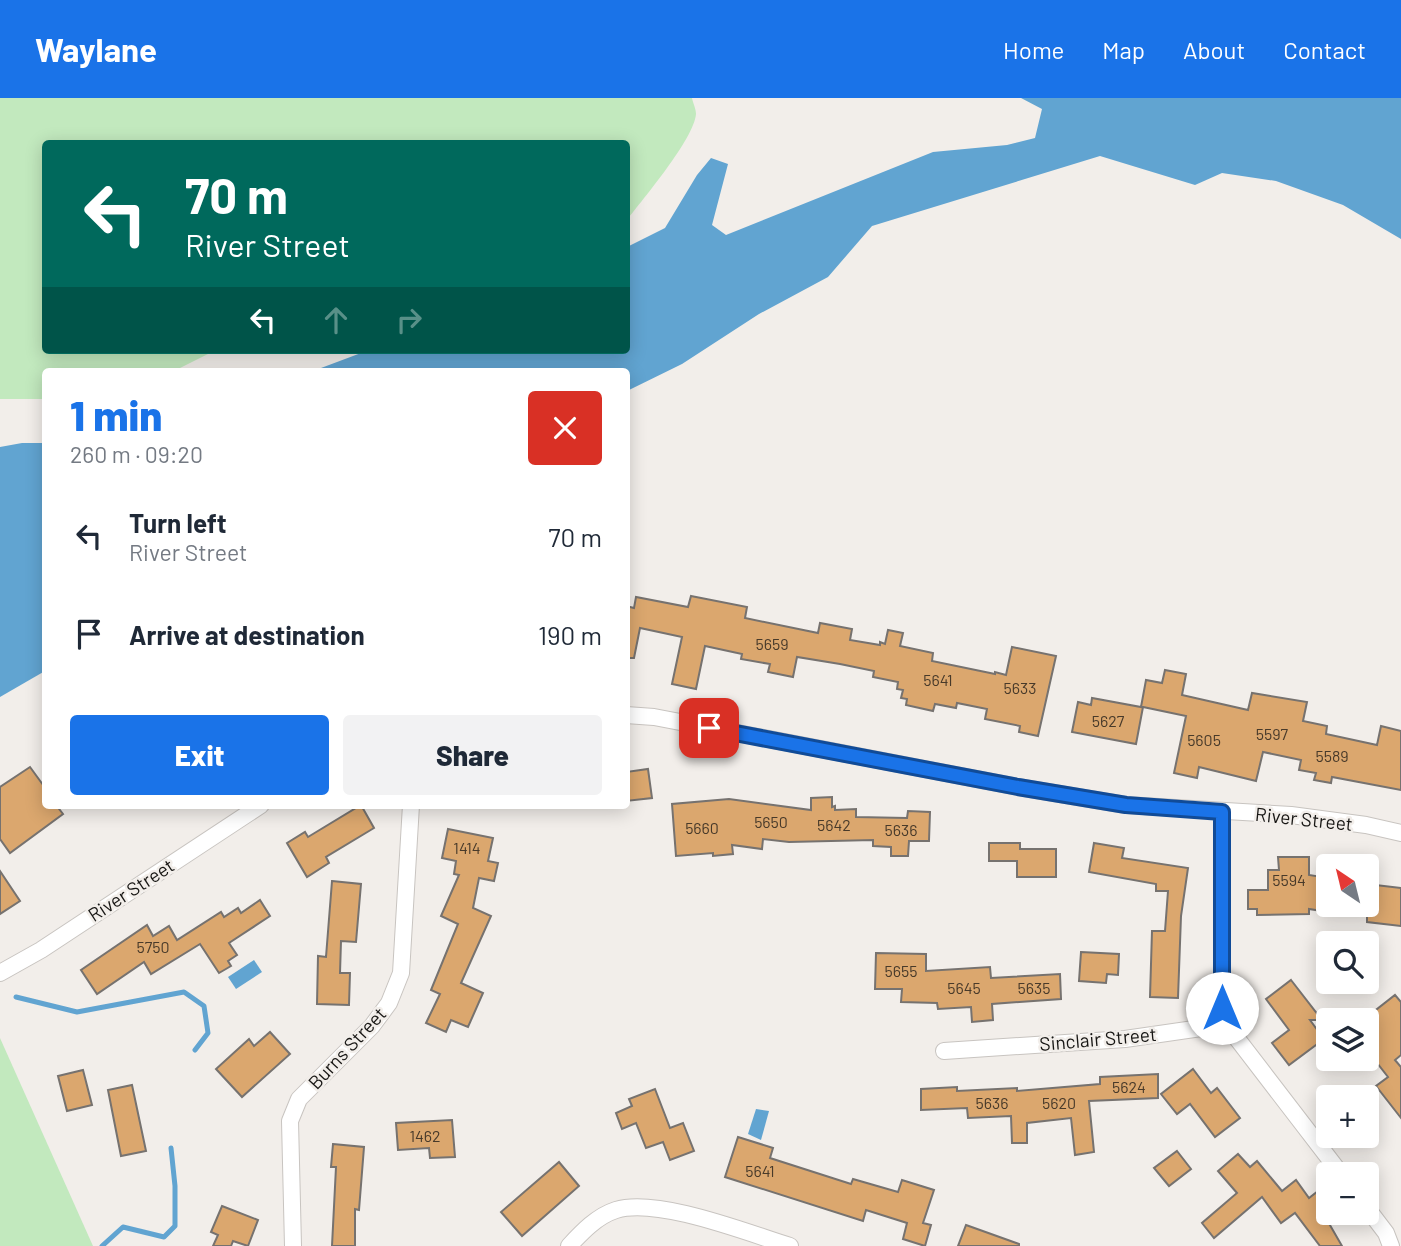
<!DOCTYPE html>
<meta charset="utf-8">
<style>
:root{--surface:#fff;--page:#f2f2f3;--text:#1f2937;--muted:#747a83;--accent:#1a73e8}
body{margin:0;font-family:Barlow,sans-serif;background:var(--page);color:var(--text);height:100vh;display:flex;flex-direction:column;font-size:26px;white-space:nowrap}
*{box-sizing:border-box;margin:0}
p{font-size:23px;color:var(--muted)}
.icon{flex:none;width:38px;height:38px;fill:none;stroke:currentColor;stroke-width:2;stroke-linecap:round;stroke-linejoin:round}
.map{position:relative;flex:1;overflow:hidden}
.drawer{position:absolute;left:42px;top:270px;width:588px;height:441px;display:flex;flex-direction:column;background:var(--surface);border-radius:7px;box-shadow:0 4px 18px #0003}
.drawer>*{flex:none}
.banner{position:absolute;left:42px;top:42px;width:588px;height:214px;border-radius:7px;box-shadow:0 4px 18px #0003;background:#00695c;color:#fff;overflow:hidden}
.needle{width:46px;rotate:325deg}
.controls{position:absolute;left:1316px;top:756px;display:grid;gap:14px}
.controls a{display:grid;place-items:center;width:63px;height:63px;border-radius:7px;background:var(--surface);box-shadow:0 4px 18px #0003;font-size:35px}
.pin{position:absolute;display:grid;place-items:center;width:60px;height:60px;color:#fff;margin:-30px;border-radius:14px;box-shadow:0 4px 10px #0006}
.me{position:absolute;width:77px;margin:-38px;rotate:0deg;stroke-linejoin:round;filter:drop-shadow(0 0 5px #0008)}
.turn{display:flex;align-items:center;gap:24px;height:147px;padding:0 28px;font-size:32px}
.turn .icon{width:91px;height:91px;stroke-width:2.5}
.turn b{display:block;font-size:49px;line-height:60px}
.lanes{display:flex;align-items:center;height:66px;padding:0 28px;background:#0003;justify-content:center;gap:35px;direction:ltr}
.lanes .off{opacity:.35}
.round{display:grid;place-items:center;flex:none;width:74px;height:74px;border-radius:7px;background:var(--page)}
.headline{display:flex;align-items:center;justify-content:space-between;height:119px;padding:0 28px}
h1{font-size:42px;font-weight:800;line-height:52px;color:var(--accent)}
.action{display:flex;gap:14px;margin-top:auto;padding:14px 28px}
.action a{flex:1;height:80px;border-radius:7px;background:var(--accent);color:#fff;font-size:28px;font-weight:800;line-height:80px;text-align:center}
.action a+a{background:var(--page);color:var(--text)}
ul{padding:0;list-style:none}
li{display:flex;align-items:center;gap:21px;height:98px;padding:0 28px}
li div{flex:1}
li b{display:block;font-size:26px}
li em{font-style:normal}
header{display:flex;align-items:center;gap:42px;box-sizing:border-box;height:98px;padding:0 35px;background:var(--accent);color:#fff}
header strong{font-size:33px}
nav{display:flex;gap:38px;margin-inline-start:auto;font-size:24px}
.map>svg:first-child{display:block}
</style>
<header>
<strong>Waylane</strong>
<nav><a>Home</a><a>Map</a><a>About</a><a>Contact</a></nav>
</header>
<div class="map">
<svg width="1401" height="1148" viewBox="0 0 1401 1148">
<rect width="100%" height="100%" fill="#f2eeea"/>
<g fill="#c2e9be">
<path d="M 0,0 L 692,0 C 693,5 696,11 696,16 C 694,41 643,101 627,122 L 626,46 L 46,46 L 46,252 L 216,252 L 174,273 L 46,273 L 45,301 L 0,301 Z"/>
<polygon points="0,940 93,1148 0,1148"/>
</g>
<g fill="#61a4d1">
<polygon points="1021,0 1401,0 1401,141 1343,107 1276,83 1222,75 1195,87 1100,58 872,128 828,179 759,216 682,266 627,293 626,273 313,273 369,252 626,252 627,149 665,130 697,77 711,60 728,66 712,127 726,137 933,54 1007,47 1035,40 1042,11"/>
<polygon points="22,345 45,345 45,573 0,599 0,349"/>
<polygon points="254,862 262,874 236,891 228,879"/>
<polygon points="756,1011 769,1013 761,1042 748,1036"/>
</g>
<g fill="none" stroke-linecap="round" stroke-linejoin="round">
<g stroke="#61a4d1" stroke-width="5">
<polyline points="16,899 77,914 184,894 204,908 208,935 195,952"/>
<polyline points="102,1148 123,1129 164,1139 175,1128 175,1088 171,1050"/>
</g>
</g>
<g fill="#dba76e" stroke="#76726f" stroke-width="2">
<polygon points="691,498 747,509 745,520 818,535 820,525 852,531 850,542 880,547 880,544 885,546 888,532 903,535 900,548 933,555 932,563 995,576 995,574 1006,577 1012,549 1056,558 1038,638 1019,634 1020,628 985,621 987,611 957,605 956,610 935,606 933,613 906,607 907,601 901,600 903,592 897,591 898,584 873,579 874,573 840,566 797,559 793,579 768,574 770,566 741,561 742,556 705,548 696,591 672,586 682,539 640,530 634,560 626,560 626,508 634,510 636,499 688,509"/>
<polygon points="1165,572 1186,576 1182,597 1248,612 1252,595 1307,604 1303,623 1327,628 1326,636 1377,647 1381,628 1401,633 1401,692 1332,679 1331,685 1314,682 1316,675 1299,672 1301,662 1263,654 1256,683 1199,669 1197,680 1174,675 1186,618 1143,609 1136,646 1072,634 1078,604 1091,607 1092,600 1141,609 1146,582 1162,585"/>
<polygon points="30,669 46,691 46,707 56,707 63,716 10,755 0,741 0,689"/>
<polygon points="648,671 652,700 626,703 626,674"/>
<polygon points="832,699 832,709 835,708 835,712 856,711 856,719 907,720 908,713 930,714 929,743 909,743 908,758 891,758 891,749 873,748 873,742 789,744 763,741 762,751 732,747 733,756 713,758 713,755 676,758 672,706 729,701 811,712 811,700"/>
<polygon points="361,707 374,730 326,759 329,765 307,779 287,745 305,734 308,739"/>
<polygon points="448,731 493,740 488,763 498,765 494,783 479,780 473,810 491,818 461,885 483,895 468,929 451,922 446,934 426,925 440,896 431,892 458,826 441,818 459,777 454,776 456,763 442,760"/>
<polygon points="989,745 1020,745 1020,751 1056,751 1056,779 1017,779 1017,763 989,763"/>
<polygon points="1094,745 1124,750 1122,760 1188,770 1181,818 1178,900 1150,899 1152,833 1165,833 1168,793 1156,793 1156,786 1089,774"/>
<polygon points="1278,759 1309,759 1309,777 1328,780 1328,814 1309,811 1309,816 1257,817 1257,811 1248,811 1248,792 1268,792 1268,772 1279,772"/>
<polygon points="0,773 20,803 0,816"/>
<polygon points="332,783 361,786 356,844 341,843 340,875 350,875 349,907 317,906 318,858 326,859"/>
<polygon points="1367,786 1401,790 1401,828 1367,824"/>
<polygon points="260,802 270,818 229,845 237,857 228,863 231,868 219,875 200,846 151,876 144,864 97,896 81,872 147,827 153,838 169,828 177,842 221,814 224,819 238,810 241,815"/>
<polygon points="1081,854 1119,856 1118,877 1107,876 1106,885 1079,883"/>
<polygon points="876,855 926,856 926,873 990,869 991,880 1060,876 1061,901 992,906 993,922 972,924 971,909 938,911 937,905 901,904 902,891 875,891"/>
<polygon points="1291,882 1322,922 1310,922 1324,941 1289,967 1272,945 1289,932 1266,901"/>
<polygon points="1395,897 1401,904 1401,957 1395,962 1401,969 1401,1020 1376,988 1388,979 1367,952 1377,942 1367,929 1367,922 1363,922"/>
<polygon points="270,934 290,956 242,999 216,971 249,941 254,948"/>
<polygon points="1193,971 1211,995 1217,990 1240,1020 1215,1039 1190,1006 1177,1016 1161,996"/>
<polygon points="83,972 92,1007 67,1013 58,978"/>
<polygon points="1158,976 1158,1000 1089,1003 1094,1054 1075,1057 1071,1020 1027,1025 1027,1045 1012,1045 1011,1018 968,1020 967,1010 921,1012 921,991 957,989 957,993 1017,990 1017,993 1100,986 1100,979"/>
<polygon points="132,987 146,1053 121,1058 108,992"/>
<polygon points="655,991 670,1030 683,1025 694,1053 670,1062 663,1044 646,1050 636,1025 622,1031 616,1015 632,1008 629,1001"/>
<polygon points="452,1022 455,1059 430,1060 429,1050 398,1052 396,1025"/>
<polygon points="738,1039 773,1050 770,1060 851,1086 853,1081 898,1094 902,1082 934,1092 923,1125 931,1127 925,1148 903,1141 907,1125 866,1112 863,1123 725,1079"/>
<polygon points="333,1046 364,1049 359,1112 355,1111 355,1148 332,1148 336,1069 331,1069"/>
<polygon points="1177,1053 1191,1071 1169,1088 1154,1070"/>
<polygon points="1238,1056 1250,1069 1257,1063 1282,1093 1296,1082 1309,1100 1322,1090 1328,1098 1328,1111 1323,1115 1342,1148 1320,1148 1295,1115 1281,1125 1262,1099 1214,1140 1202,1125 1237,1095 1218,1073"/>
<polygon points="559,1064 579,1088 522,1138 501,1114"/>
<polygon points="222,1108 258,1122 248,1148 233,1143 231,1148 213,1148 218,1137 211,1134"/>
<polygon points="966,1127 1019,1146 1019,1148 958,1148"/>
</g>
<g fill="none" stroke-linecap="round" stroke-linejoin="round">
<g stroke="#c8c4c0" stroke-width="18">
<g id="minor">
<polyline points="626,617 654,619 1018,689 1126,707 1291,717 1366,727 1401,735"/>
<polyline points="1222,714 1222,921"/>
<polyline points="0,875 41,852 261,707"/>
<polyline points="1222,921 1341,1076"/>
<polyline points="944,953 1125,941 1201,930 1222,921"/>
<polyline points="1367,1110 1386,1135 1391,1148"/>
<polyline points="293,1148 290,1023 299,1001 372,928 389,905 401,875 411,707"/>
<path d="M 569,1148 C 582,1134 597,1118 616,1112 C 657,1099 748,1135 790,1148"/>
</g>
</g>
<use href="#minor" stroke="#fff" stroke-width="16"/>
</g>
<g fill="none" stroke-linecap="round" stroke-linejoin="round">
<g stroke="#114b97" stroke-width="18">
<polyline id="route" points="709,630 1018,689 1126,707 1222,714 1222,910"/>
</g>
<use href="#route" stroke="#1a73e8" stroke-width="12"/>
</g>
<g text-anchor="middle" stroke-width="5" stroke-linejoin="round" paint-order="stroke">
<g font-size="16" fill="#483a2a">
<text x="772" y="552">5659</text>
<text x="938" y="588">5641</text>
<text x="1020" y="596">5633</text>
<text x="1108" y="629">5627</text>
<text x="1272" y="642">5597</text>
<text x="1204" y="648">5605</text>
<text x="1332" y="664">5589</text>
<text x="771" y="730">5650</text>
<text x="834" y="733">5642</text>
<text x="702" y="736">5660</text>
<text x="901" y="738">5636</text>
<text x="467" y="756">1414</text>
<text x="1289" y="788">5594</text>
<text x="153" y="855">5750</text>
<text x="901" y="879">5655</text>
<text x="964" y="896">5645</text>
<text x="1034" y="896">5635</text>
<text x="1129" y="995">5624</text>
<text x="992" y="1011">5636</text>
<text x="1059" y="1011">5620</text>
<text x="425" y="1044">1462</text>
<text x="760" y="1079">5641</text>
</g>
<g font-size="19" fill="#171614" stroke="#f2eeea">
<text transform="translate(1304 721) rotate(6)" y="7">River Street</text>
<text transform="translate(131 792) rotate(-33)" y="7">River Street</text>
<text transform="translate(1098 941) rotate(-5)" y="7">Sinclair Street</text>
<text transform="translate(347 950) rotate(-47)" y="7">Burns Street</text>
</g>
</g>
</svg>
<div class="controls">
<a><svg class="needle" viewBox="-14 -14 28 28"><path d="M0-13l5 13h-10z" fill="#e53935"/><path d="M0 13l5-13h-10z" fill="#747a83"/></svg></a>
<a><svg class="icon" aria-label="search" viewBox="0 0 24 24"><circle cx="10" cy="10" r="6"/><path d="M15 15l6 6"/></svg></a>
<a><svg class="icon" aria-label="layers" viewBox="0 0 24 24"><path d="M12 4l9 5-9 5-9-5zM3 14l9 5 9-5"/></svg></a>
<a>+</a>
<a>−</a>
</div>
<div class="pin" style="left:709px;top:630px;background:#d93025"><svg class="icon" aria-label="arrive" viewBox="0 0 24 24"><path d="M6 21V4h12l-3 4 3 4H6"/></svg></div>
<svg class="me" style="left:1222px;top:910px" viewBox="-20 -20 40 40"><circle r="19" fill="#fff"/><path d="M0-13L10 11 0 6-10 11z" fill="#1a73e8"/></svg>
<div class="banner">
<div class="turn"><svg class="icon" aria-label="left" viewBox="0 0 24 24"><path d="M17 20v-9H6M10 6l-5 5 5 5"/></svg><div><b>70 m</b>River Street</div></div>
<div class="lanes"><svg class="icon" aria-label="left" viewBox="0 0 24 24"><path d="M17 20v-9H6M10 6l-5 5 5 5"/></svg><svg class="icon off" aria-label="ahead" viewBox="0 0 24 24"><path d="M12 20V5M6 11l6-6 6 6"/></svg><svg class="icon off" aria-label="right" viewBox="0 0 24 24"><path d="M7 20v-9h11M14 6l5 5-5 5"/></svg></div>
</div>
<section class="drawer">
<div class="headline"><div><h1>1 min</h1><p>260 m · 09:20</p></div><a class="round" style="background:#d93025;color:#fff"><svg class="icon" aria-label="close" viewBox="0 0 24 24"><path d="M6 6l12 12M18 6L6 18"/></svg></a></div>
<ul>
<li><svg class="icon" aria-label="left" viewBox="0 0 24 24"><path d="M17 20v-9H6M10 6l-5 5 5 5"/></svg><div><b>Turn left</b><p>River Street</p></div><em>70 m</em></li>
<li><svg class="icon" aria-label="arrive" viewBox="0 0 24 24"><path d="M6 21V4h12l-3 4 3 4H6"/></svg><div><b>Arrive at destination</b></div><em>190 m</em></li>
</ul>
<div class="action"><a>Exit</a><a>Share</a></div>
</section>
</div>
